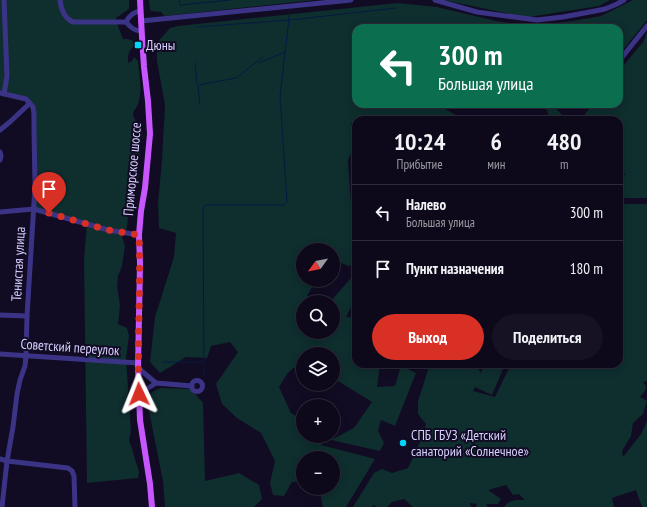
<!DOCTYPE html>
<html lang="ru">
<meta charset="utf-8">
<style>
:root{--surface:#0d091a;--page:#161223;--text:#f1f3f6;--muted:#9a9aa2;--line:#2d2a39;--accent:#d93025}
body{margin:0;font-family:"PT Sans Narrow",sans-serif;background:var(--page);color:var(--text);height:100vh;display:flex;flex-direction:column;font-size:15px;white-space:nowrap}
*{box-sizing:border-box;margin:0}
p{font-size:13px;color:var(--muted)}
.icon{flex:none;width:22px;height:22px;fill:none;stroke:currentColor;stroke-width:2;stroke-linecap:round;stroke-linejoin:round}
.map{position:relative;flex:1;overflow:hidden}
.side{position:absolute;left:352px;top:116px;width:271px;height:252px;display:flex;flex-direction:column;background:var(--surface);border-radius:12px;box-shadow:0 2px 10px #0003,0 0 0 1px var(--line)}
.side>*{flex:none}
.hud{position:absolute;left:352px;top:24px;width:271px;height:84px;border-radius:12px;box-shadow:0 2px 10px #0003,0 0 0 1px var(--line);background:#0b6e4f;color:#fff;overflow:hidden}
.needle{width:26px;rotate:237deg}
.tools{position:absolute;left:296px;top:243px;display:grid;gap:8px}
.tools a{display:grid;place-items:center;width:44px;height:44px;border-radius:50%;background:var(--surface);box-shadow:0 2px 10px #0003,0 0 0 1px var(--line);font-size:20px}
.pin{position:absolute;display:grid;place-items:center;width:34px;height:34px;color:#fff;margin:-41px -17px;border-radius:50% 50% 50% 0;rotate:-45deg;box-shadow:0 0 4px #0007}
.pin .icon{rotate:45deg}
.me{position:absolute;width:44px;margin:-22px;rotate:358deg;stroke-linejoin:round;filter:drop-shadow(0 0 3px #0008)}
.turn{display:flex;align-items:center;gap:14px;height:84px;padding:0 20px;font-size:18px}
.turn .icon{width:52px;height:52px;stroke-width:2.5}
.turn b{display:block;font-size:28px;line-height:34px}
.eta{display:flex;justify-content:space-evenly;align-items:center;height:68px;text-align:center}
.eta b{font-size:24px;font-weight:600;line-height:28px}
.cta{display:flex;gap:8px;margin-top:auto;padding:8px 20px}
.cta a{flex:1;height:46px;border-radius:24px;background:var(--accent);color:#fff;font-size:16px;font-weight:600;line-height:46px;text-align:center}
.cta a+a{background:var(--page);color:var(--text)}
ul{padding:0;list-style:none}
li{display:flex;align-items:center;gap:12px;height:56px;padding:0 20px;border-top:1px solid var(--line)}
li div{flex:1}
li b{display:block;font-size:15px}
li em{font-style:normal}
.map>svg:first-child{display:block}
</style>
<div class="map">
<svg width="647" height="507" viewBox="0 0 647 507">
<rect width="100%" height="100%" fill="#110c23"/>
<g fill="#0f2e2e">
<path d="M 0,0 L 129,0 L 129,9 L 116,18 C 117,26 121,32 123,39 L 128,39 L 133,41 L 134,46 C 128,51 128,55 128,63 L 132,61 L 134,57 L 138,61 C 139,76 145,100 133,112 C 133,119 137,123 142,128 L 140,155 L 132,160 L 130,165 L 139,175 L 137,182 L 130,193 L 130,204 L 128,214 L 127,228 L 122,237 L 125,246 L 122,266 L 118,276 L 117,286 L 120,306 L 118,324 L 127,328 L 129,336 L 126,358 L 131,431 L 129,440 L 132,449 L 139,472 L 138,478 L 87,483 L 84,259 L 87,224 L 36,210 L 34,206 L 34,114 L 33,103 L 26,99 L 0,93 Z"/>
<polygon points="149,0 315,0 164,16 161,12 151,11 150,9"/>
<polygon points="444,0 610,0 599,6 529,17 515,15"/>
<polygon points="633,0 647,0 647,20 619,55 619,28 356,28 356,104 436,104 454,114 459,120 356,120 356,127 351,122 354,147 348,160 351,204 356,205 356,265 348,266 333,259 333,250 303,250 303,280 316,280 307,296 313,302 303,302 303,332 333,332 333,302 330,302 352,277 356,278 356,297 346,317 356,318 356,364 380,364 377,387 395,386 401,366 416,373 395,426 381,420 378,431 384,443 380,451 331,440 354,428 372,402 333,378 333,354 303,354 303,367 293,368 287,374 279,387 291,413 303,420 303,436 329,436 321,445 375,459 346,507 323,507 319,488 333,488 333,458 303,458 303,481 292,482 284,496 273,495 270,483 275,461 261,433 237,418 222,404 216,384 238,352 230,342 211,346 207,358 186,357 160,373 150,362 155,317 174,257 176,233 159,228 158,204 162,160 165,105 157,61 157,43 170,28 178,26 398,3 437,7 496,21 531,26 573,21 601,16"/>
<polygon points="647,32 647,198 619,198 619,179 626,174 619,172 619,120 580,120 593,104 619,104 619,71 643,42"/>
<polygon points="545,104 552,104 566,119 550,120"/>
<path d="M 619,204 L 647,204 L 647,381 L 643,382 L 646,386 L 645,391 L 640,397 L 647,401 L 643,414 L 633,423 L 631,436 L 622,451 L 623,457 L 641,434 L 647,421 L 647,507 L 642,507 L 636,490 L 612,498 L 614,507 L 504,507 C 510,499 516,500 525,500 L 519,494 L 513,495 L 506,485 L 488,490 L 501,499 L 498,504 L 486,504 L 488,507 L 476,507 L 477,504 L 470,503 L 471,507 L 413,507 L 404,499 L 392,502 L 387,507 L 377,507 L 373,505 L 372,507 L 353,507 L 374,473 L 382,469 L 392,473 L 408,468 L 421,440 L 426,424 L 418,414 L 418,401 L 430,364 L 475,364 L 481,373 L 485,364 L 505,364 L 492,395 L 475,387 L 473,391 L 495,397 L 511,364 L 619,364 Z"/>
<polygon points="161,388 191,389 203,403 205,481 239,473 259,485 262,499 254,507 165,507 163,481 146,396 154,391"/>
</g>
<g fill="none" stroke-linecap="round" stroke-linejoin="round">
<g stroke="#061943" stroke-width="1">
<polyline points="179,0 180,5 231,0"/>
<polyline points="197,27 290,20 396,8"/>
<polyline points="195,63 197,84"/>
<polyline points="259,63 285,52"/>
<polyline points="200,105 198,85 236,78 263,57"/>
<polyline points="163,362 203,362"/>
<polyline points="204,377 203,209 205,205 284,205 287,202 280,96 290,10"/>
</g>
<g stroke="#3b3486" stroke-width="5">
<path d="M 60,0 C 61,9 64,18 73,22 L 126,22"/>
<polyline points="435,0 477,12 537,20 563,17 595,11 605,9 617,4 624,0"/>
<polyline points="141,21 351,0"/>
<path d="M 126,22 C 130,27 134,31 141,31"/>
<path d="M 126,22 C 129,16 134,12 140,11"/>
<polyline points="619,61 647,26"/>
<polyline points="0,93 26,99 33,107 34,114 34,129 35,186 27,316 26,356 25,366 20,380 17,394 13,427 7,461 2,507"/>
<polyline points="4,94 7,76 4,0"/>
<polyline points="0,130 11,121 30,103"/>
<polyline points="0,152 1,156 0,160"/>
<polyline points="0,212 34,209 108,230 139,235"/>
<polyline points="0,315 27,316"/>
<polyline points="0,354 138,363"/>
<polyline points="138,368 156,383"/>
<circle cx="197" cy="386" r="5.5"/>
<polyline points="139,394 156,383 192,386"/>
<polyline points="0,459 7,461 68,468 72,471 74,476 75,507"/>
</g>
<polyline stroke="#c856ff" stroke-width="6" points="140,0 142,37 144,67 148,101 150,134 145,188 141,211 139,235 140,264 138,368 140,420 150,484 152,507"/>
</g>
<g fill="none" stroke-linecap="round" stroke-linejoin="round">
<path stroke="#d93025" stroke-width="7" stroke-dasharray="0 12.6" d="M 49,213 L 108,230 L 139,235 C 141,288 137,341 139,394"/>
</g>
<g fill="#00d5fa" stroke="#110c23" stroke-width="1.5">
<rect x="134" y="41" width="8" height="8" rx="2"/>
<circle cx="403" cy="443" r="4"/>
</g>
<g text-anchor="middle" stroke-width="4" stroke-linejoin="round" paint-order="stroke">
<g font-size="14" fill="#d6cfff" stroke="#110c23" text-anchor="start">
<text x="146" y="50">Дюны</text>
<text x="411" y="440">СПБ ГБУЗ «Детский<tspan x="411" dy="16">санаторий «Солнечное»</tspan></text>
</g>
<g font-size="14" fill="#d6cfff" stroke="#110c23">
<text transform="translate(132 169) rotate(-85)" y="5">Приморское шоссе</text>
<text transform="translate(18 264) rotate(-87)" y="5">Тенистая улица</text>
<text transform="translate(70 347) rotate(4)" y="5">Советский переулок</text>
</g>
</g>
</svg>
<div class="tools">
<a><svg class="needle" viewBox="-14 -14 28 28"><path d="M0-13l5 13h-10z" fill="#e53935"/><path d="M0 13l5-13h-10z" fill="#9a9aa2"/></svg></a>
<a><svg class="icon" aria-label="search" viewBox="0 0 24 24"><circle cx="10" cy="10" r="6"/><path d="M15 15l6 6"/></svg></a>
<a><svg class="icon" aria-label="layers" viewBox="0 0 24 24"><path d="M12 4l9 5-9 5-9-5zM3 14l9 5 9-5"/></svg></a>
<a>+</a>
<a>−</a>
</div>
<div class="pin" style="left:49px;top:213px;background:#d93025"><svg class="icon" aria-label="arrive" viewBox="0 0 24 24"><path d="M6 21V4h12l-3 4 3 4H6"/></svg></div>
<svg class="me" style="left:139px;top:394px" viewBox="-20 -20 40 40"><path d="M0-17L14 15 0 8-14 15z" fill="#d93025" stroke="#fff" stroke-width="4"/></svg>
<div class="hud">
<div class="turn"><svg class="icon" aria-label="left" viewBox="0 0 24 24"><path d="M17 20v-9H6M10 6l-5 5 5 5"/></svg><div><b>300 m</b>Большая улица</div></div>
</div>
<section class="side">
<div class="eta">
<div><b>10:24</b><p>Прибытие</p></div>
<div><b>6</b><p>мин</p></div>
<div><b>480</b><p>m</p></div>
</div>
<ul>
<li><svg class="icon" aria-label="left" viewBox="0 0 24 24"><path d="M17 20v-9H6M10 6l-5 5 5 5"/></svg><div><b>Налево</b><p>Большая улица</p></div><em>300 m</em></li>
<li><svg class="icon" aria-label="arrive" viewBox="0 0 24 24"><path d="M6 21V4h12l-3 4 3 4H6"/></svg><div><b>Пункт назначения</b></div><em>180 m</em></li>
</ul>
<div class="cta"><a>Выход</a><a>Поделиться</a></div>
</section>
</div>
